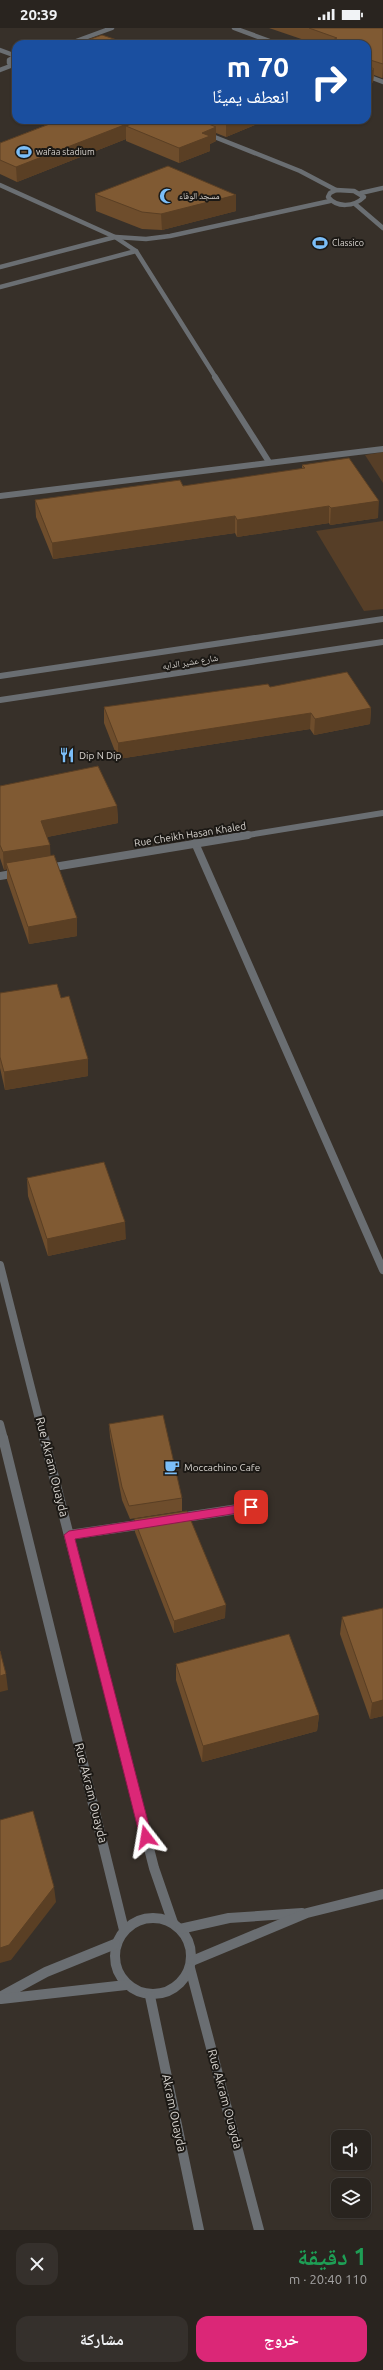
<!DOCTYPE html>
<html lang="ar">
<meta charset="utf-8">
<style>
:root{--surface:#29241f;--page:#35302c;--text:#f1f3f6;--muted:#a5a4a4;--line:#45413d;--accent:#db2777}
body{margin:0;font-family:Ubuntu,"Noto Naskh Arabic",sans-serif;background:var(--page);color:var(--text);direction:rtl;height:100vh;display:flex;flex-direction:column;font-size:15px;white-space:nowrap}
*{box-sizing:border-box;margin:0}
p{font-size:13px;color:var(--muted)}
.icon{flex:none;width:22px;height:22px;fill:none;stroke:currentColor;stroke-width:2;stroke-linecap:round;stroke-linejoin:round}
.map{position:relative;height:2202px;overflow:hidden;direction:ltr}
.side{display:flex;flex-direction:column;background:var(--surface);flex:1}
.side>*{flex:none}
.hud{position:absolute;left:12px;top:12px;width:359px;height:84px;border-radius:12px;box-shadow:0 1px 3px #0004,0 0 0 1px var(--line);direction:rtl;background:#1a4fa0;color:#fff;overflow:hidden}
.buttons{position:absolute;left:331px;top:2102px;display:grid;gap:8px}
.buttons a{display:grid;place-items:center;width:40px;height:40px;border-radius:8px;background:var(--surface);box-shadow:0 1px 3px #0004,0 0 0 1px var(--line);font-size:20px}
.pin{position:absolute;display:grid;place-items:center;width:34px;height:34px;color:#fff;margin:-17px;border-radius:8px;box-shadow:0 2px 6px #0006}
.me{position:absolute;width:44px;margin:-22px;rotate:346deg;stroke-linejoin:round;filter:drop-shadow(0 0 3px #0008)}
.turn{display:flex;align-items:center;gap:14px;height:84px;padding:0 16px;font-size:18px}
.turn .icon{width:52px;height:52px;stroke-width:2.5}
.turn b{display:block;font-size:28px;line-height:34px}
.round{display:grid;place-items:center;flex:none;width:42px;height:42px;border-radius:12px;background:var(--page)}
.overview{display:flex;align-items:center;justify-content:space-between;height:68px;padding:0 16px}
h1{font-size:24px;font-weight:700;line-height:30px;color:#1e9e55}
.button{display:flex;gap:8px;margin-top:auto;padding:8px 16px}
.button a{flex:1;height:46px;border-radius:12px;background:var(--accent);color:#fff;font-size:16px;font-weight:700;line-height:46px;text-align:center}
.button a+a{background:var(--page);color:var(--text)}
.status{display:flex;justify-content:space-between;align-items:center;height:28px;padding:0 20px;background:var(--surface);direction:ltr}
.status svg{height:11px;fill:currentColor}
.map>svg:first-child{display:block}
</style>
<div class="status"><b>20:39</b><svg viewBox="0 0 49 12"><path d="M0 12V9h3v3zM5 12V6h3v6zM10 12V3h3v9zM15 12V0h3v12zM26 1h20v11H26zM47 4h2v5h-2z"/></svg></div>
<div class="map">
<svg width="383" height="2202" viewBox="0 0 383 2202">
<rect width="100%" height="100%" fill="#373029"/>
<g fill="#563e27">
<polygon points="383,424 383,455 365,427"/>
<polygon points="383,493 383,581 364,583 316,503"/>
</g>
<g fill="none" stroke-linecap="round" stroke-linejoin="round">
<g stroke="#6a6e72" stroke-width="4.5">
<polyline points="0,239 115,209"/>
<polyline points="0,259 136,223"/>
</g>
<g stroke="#6a6e72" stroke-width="10">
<polyline points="179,1490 251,1479"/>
<polyline points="69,1507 144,1496"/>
</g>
<g stroke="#6a6e72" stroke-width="4.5">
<polyline points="234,0 278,16"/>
<polyline points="68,16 112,0"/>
<polyline points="0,22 16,28"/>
<polyline points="16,28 9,32 9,35 16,38"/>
<polyline points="0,42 13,37"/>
<polyline points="367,48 383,54"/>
<polyline points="207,106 300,143 336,162"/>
<polyline points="0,157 115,209 136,223 216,350"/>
<path d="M 336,162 L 354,163 L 364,169 C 354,179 337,180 328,169 L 330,165 Z"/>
<polyline points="361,165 383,160"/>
<polyline points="355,176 383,200"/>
<polyline points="116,209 146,211 170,208 330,173"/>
</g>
<g stroke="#6a6e72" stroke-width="6">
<polyline points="215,349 269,434"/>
<polyline points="0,468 383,421"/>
<polyline points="242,808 383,785"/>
</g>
<g stroke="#6a6e72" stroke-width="8">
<polyline points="195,815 383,1242"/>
<polyline points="48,840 248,807"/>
<polyline points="0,848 17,845"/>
<polyline points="0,1237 44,1411"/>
<polyline points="0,1396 4,1411"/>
</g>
<g stroke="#6a6e72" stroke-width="10">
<polyline points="3,1410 124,1902"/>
<polyline points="44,1410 154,1840 173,1895"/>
<circle cx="153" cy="1928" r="38"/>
<polyline points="180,1901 229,1890 302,1885"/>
<polyline points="192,1933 307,1885 383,1866"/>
<polyline points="190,1940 259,2202"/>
<polyline points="150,1968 199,2202"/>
<polyline points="0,1969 46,1944 115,1916"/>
<polyline points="1,1971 126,1957"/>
</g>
<g stroke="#6a6e72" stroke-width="6">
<polyline points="0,648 383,591"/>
<polyline points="0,672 383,614"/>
</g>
</g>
<g fill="#6e4d2c">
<polygon points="269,0 383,0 383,49 382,50 374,47 373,54 367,58 367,16 316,16"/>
<polygon points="59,92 267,92 226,109 216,105 216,113 210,116 210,123 179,135 126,113 126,111 17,154 0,146 0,115"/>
<polygon points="95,166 236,183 162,202 142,201 96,183"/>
<polygon points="302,437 378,490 330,497 329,495 237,509 235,505 53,531 36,489 35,472 183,458 302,441"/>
<polygon points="270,659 371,680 370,696 314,707 310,701 118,731 104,695 104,679"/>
<polygon points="0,758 117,778 118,795 47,809 50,817 50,828 77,908 29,916 7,852 7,841 4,842 0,830"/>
<polygon points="0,965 61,970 88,1031 88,1048 5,1062 0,1040"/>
<polygon points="27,1150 126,1211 48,1228 28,1168"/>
<polygon points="109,1396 182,1470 182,1483 130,1491 122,1472 110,1409"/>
<polygon points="134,1491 225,1590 174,1605 135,1504"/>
<polygon points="342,1589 383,1688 370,1691 340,1606"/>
<polygon points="176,1636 319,1687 317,1703 202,1734 176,1652"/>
</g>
<g fill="#5a3f24">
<polygon points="383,36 383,49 382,50"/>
<polygon points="374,41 373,54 367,58 367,45"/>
<polygon points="137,92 150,92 126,98 126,111 17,154 16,139"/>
<polygon points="233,92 267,92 226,109 226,95"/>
<polygon points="216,99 216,113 210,116 210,123 179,135 179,120 202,105"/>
<polygon points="236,167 236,183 162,202 161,186"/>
<polygon points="379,473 378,490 330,497 331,480"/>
<polygon points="329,478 329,495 237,509 237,492"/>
<polygon points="235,488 235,505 53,531 52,515"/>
<polygon points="371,680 370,696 314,707 315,691"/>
<polygon points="311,685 310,701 118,731 118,715"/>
<polygon points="117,778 118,795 42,810 41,793"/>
<polygon points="50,817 51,834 6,835 7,841 4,842 3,824"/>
<polygon points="77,890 77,908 29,916 28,899"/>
<polygon points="88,1031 88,1048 5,1062 4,1044"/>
<polygon points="125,1194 126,1211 48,1228 47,1211"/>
<polygon points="226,1577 225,1590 174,1605 174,1593"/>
<polygon points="6,1646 8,1662 0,1664 0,1648"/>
<polygon points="383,1672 383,1688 370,1691 372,1675"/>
<polygon points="319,1687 317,1703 202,1734 203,1718"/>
<polygon points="54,1859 56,1874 11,1932 0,1935 0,1920"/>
</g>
<g fill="#805a33" stroke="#5a3f24">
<polygon points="309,0 383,0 383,36 367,31 367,16 323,16 337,10"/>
<polygon points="102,7 129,16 76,16"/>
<polygon points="367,37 374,41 367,45"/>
<polygon points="60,92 137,92 16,139 0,132 0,115"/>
<polygon points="142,92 199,92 216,99 202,105 210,108 179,120 126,98"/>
<polygon points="219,92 233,92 226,95"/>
<polygon points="168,138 236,167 161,186 142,184 95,166"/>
<polygon points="349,430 379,473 331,480 329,478 237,492 235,488 52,515 35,472 180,452 183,458 305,440 302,437"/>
<polygon points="347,644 371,680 315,691 311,685 118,715 104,679 268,656 270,659"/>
<polygon points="98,738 117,778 41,793 50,817 3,824 0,817 0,758"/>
<polygon points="54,827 77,890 28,899 6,835"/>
<polygon points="57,956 61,970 69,968 88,1031 4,1044 0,1029 0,965"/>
<polygon points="104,1134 125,1194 47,1211 27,1150"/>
<polygon points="163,1387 182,1470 129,1478 122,1459 109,1396"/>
<polygon points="187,1483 226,1577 174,1593 134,1491"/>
<polygon points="383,1580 383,1672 372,1675 342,1589"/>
<polygon points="289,1606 319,1687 203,1718 176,1636"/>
<polygon points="0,1623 6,1646 0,1648"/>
<polygon points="33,1783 54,1859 9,1917 0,1920 0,1792"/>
</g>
<polygon fill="#db2777" stroke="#8e194d" points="251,1475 257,1479 251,1483 75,1511 152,1809 151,1813 146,1815 142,1813 140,1809 64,1507 69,1503"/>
<defs>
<g id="stadium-bare" transform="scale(1.2)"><path d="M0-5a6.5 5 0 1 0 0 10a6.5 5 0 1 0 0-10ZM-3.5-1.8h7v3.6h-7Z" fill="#7bbef8" stroke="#1c1915" stroke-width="2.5" paint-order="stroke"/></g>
<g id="mosque-bare" transform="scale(1.2)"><path d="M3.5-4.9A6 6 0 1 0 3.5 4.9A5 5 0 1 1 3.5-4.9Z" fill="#7bbef8" stroke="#1c1915" stroke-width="2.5" paint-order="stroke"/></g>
<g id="restaurant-bare" transform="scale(1.2)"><path d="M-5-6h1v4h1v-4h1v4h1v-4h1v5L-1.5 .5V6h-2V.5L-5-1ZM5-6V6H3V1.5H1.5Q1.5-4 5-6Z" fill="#7bbef8" stroke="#1c1915" stroke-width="2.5" paint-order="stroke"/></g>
<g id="cafe-bare" transform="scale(1.2)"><path d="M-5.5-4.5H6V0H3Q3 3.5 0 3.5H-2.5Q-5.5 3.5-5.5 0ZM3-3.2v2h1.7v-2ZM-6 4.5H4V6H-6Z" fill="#7bbef8" stroke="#1c1915" stroke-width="2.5" paint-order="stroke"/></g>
</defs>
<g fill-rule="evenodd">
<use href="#stadium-bare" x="24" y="124"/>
<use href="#mosque-bare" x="167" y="168"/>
<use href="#stadium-bare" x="320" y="215"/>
<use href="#restaurant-bare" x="67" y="727"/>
<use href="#cafe-bare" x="172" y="1439"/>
</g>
<g text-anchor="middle" stroke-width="4" stroke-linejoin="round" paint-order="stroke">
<g font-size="9" fill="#d9d5d0" stroke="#1c1915" text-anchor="start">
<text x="36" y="127">wafaa stadium</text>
<text x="179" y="171">مسجد الوفاء</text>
<text x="332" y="218">Classico</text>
</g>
<g font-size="9" fill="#d9d5d0" stroke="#1c1915">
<text transform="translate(190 634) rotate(-9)" y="3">شارع عشير الدايه</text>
</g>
<g font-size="10" fill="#d9d5d0" stroke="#1c1915" text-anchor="start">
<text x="79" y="731">Dip N Dip</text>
<text x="184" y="1443">Moccachino Cafe</text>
</g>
<g font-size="10" fill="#d9d5d0" stroke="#1c1915">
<text transform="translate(190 806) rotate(-9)" y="4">Rue Cheikh Hasan Khaled</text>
</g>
<g font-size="12" fill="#d9d5d0" stroke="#1c1915">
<text transform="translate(52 1439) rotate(76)" y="4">Rue Akram Ouayda</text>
<text transform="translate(91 1765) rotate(76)" y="4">Rue Akram Ouayda</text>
<text transform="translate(225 2071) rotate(75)" y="4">Rue Akram Ouayda</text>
<text transform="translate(174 2085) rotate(78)" y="4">Akram Ouayda</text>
</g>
</g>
</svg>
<div class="buttons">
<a><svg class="icon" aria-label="sound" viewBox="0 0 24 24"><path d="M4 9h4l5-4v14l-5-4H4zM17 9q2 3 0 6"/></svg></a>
<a><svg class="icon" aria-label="layers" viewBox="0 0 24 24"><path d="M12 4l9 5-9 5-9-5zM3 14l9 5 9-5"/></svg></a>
</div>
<div class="pin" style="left:251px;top:1479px;background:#d93025"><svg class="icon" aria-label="arrive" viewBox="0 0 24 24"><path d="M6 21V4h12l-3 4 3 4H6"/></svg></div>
<svg class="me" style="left:146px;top:1809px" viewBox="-20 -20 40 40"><path d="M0-17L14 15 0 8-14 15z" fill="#db2777" stroke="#fff" stroke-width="4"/></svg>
<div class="hud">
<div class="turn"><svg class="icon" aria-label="right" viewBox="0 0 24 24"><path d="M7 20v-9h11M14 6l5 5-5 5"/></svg><div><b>70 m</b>انعطف يمينًا</div></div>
</div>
</div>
<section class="side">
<div class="overview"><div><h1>1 دقيقة</h1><p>110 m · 20:40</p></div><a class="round"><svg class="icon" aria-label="close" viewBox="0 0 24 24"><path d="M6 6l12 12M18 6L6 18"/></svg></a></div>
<div class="button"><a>خروج</a><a>مشاركة</a></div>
</section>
